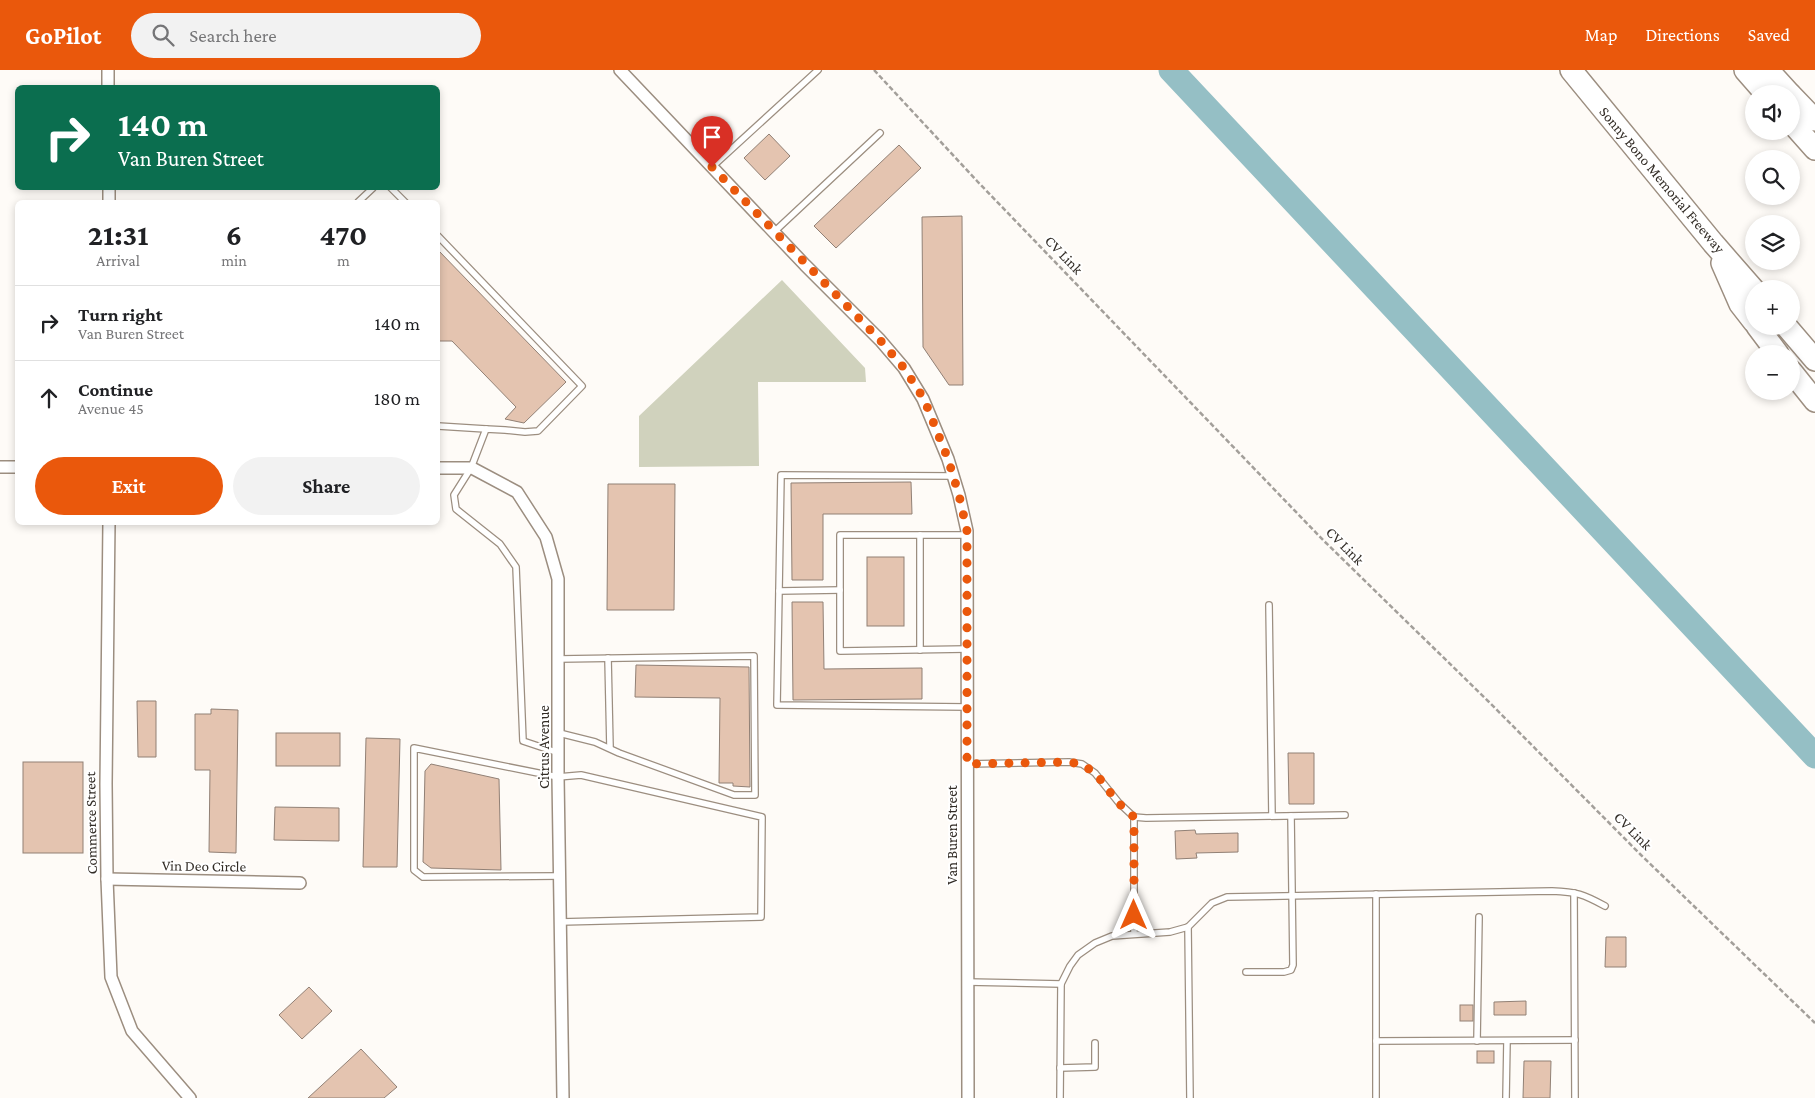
<!DOCTYPE html>
<meta charset="utf-8">
<style>
:root{--surface:#fff;--page:#f2f2f2;--text:#202124;--muted:#757577;--line:#e0e0e0;--accent:#ea580c}
body{margin:0;font-family:"Crimson Pro",serif;background:var(--page);color:var(--text);height:100vh;display:flex;flex-direction:column;font-size:19px;white-space:nowrap}
*{box-sizing:border-box;margin:0}
p{font-size:16px;color:var(--muted)}
.icon{flex:none;width:28px;height:28px;fill:none;stroke:currentColor;stroke-width:2;stroke-linecap:round;stroke-linejoin:round}
.map{position:relative;flex:1;overflow:hidden}
.details{position:absolute;left:15px;top:130px;width:425px;height:325px;display:flex;flex-direction:column;background:var(--surface);border-radius:8px;box-shadow:0 2px 8px #0003}
.details>*{flex:none}
.top-card{position:absolute;left:15px;top:15px;width:425px;height:105px;border-radius:8px;box-shadow:0 2px 8px #0003;background:#0b6e4f;color:#fff;overflow:hidden}
.tools{position:absolute;left:1745px;top:15px;display:grid;gap:10px}
.tools a{display:grid;place-items:center;width:55px;height:55px;border-radius:50%;background:var(--surface);box-shadow:0 2px 8px #0003;font-size:25px}
.pin{position:absolute;display:grid;place-items:center;width:42px;height:42px;color:#fff;margin:-51px -21px;border-radius:50% 50% 50% 0;rotate:-45deg;box-shadow:0 0 5px #0007}
.pin .icon{rotate:45deg}
.me{position:absolute;width:55px;margin:-28px;rotate:0deg;stroke-linejoin:round;filter:drop-shadow(0 0 4px #0008)}
.turn{display:flex;align-items:center;gap:18px;height:105px;padding:0 20px;font-size:22px}
.turn .icon{width:65px;height:65px;stroke-width:2.5}
.turn b{display:block;font-size:35px;line-height:42px}
.eta{display:flex;justify-content:space-evenly;align-items:center;height:85px;text-align:center}
.eta b{font-size:30px;font-weight:700;line-height:35px}
.button{display:flex;gap:10px;margin-top:auto;padding:10px 20px}
.button a{flex:1;height:58px;border-radius:30px;background:var(--accent);color:#fff;font-size:20px;font-weight:700;line-height:58px;text-align:center}
.button a+a{background:var(--page);color:var(--text)}
ul{padding:0;list-style:none}
li{display:flex;align-items:center;gap:15px;height:75px;padding:0 20px;border-top:1px solid var(--line)}
li div{flex:1}
li b{display:block;font-size:19px}
li em{font-style:normal}
header{display:flex;align-items:center;gap:30px;box-sizing:border-box;height:70px;padding:0 25px;background:var(--accent);color:#fff}
header strong{font-size:24px}
nav{display:flex;gap:28px;margin-inline-start:auto;font-size:18px}
.search{width:350px;height:45px;background:var(--page);display:flex;align-items:center;gap:12px;box-sizing:border-box;padding:0 18px;border-radius:28px;color:var(--muted);font-size:19px}
.map>svg:first-child{display:block}
</style>
<header>
<strong>GoPilot</strong>
<div class="search"><svg class="icon" aria-label="search" viewBox="0 0 24 24"><circle cx="10" cy="10" r="6"/><path d="M15 15l6 6"/></svg>Search here</div>
<nav><a>Map</a><a>Directions</a><a>Saved</a></nav>
</header>
<div class="map">
<svg width="1815" height="1028" viewBox="0 0 1815 1028">
<rect width="100%" height="100%" fill="#fefbf7"/>
<polygon fill="#d0d2bd" points="782,210 865,298 866,312 758,312 759,396 639,397 639,346"/>
<g fill="none" stroke-linecap="round" stroke-linejoin="round">
<polyline stroke="#95bfc5" stroke-width="25" points="1171,0 1815,686"/>
</g>
<g fill="#e4c4b0" stroke="#918075">
<polygon points="769,64 790,86 765,110 744,88"/>
<polygon points="899,75 921,98 836,178 814,156"/>
<polygon points="962,146 963,315 949,315 923,277 922,147"/>
<polygon points="438,180 566,312 524,353 505,349 516,337 452,271 438,271"/>
<polygon points="911,412 912,444 823,444 823,510 792,510 791,413"/>
<polygon points="608,414 675,414 674,540 607,540"/>
<rect x="867" y="487" width="37" height="69"/>
<polygon points="792,532 823,532 824,599 922,598 922,629 793,630"/>
<polygon points="636,595 749,597 750,717 733,716 733,713 719,713 720,628 635,627"/>
<polygon points="137,631 156,631 156,687 138,687"/>
<polygon points="211,639 238,640 236,783 209,782 210,700 195,700 195,644 211,644"/>
<rect x="276" y="663" width="64" height="33"/>
<polygon points="366,668 400,669 397,797 363,797"/>
<polygon points="1288,683 1314,683 1314,734 1289,734"/>
<rect x="23" y="692" width="60" height="91"/>
<polygon points="431,694 499,709 501,800 431,798 423,792 425,701"/>
<polygon points="275,737 339,738 339,771 274,770"/>
<polygon points="1195,760 1196,764 1238,763 1238,782 1196,783 1197,788 1176,789 1175,761"/>
<polygon points="1606,867 1626,867 1626,897 1605,897"/>
<polygon points="309,917 332,941 302,969 279,945"/>
<polygon points="1526,931 1526,945 1494,945 1494,932"/>
<rect x="1460" y="935" width="13" height="16"/>
<polygon points="361,979 397,1017 384,1028 308,1028"/>
<rect x="1477" y="981" width="17" height="12"/>
<polygon points="1524,991 1551,991 1550,1028 1523,1028"/>
</g>
<g fill="none" stroke-linecap="round" stroke-linejoin="round">
<g stroke="#9c8e80" stroke-width="8">
<g id="service">
<polyline points="712,97 818,0"/>
<polyline points="391,118 405,132"/>
<polyline points="358,132 373,118"/>
<polyline points="774,162 880,63"/>
<polyline points="438,166 582,316 538,361 525,362 505,360 486,359 471,398 454,425 456,439 500,474 516,497 523,671 559,683"/>
<polyline points="438,356 486,359"/>
<polyline points="953,406 781,405 777,635 967,637"/>
<polyline points="920,465 920,580"/>
<polyline points="967,465 840,465 840,581 967,579"/>
<polyline points="779,521 840,520"/>
<polyline points="1269,535 1272,746"/>
<polyline points="608,588 610,678"/>
<polyline points="559,589 754,586 755,725 734,725 619,683 595,672 559,663"/>
<polyline points="967,694 1069,692 1082,694 1095,703 1119,733 1134,747 1146,748 1345,745"/>
<polyline points="1134,747 1134,864"/>
<polyline points="559,806 423,807 414,800 414,678 558,707 581,705 762,747 761,847 560,852"/>
<polyline points="1574,823 1575,1028"/>
<polyline points="1188,857 1190,1028"/>
<polyline points="1246,902 1284,902 1291,900 1293,895 1291,746"/>
<polyline points="967,912 1061,914"/>
<polyline points="1376,971 1575,970"/>
<polyline points="1477,971 1479,847"/>
<polyline points="1060,998 1095,997 1095,973"/>
<path d="M 1060,1028 L 1061,914 L 1070,896 L 1078,885 L 1095,873 L 1112,866 L 1170,862 L 1188,857 L 1212,833 L 1227,827 L 1552,821 C 1577,822 1583,824 1605,836"/>
<polyline points="1376,1028 1376,824"/>
<polyline points="1506,1028 1507,971"/>
</g>
</g>
<g stroke="#9c8e80" stroke-width="14">
<g id="minor">
<polyline points="108,0 108,18"/>
<polyline points="620,0 805,195 880,270 904,298 923,329 948,389 959,425 967,461 968,1028"/>
<polyline points="109,118 109,132"/>
<polyline points="0,397 18,397"/>
<polyline points="438,398 472,398 517,422 546,467 558,509 558,707 563,1028"/>
<polyline points="109,452 106,714 107,809 111,907 132,961 190,1028"/>
<polyline points="107,809 300,813"/>
</g>
</g>
<g stroke="#9c8e80" stroke-width="24">
<g id="motorway">
<polyline points="1571,0 1713,173 1754,220"/>
<polyline points="1745,0 1766,24"/>
<polyline points="1768,0 1790,24"/>
<polyline points="1791,25 1815,50"/>
<polyline points="1791,52 1815,79"/>
<polyline points="1722,193 1740,234 1754,252"/>
<polyline points="1757,256 1778,284"/>
<polyline points="1786,256 1815,290"/>
<polyline points="1791,301 1815,331"/>
</g>
</g>
<polyline stroke="#a39f9a" stroke-width="2.5" stroke-dasharray="5 2.5" stroke-linecap="butt" points="874,0 977,111 1323,470 1489,632 1641,785 1815,953"/>
<use href="#service" stroke="#fff" stroke-width="5.5"/>
<use href="#minor" stroke="#fff" stroke-width="11"/>
<use href="#motorway" stroke="#fff" stroke-width="21"/>
</g>
<g fill="none" stroke-linecap="round" stroke-linejoin="round">
<path stroke="#ea580c" stroke-width="9" stroke-dasharray="0 16.2" d="M 712,97 L 880,270 L 904,298 L 924,329 L 948,389 L 959,425 L 967,461 L 967,694 L 1069,692 C 1096,696 1101,712 1117,731 C 1122,737 1128,742 1134,747 L 1134,845"/>
</g>
<g text-anchor="middle" stroke-width="4" stroke-linejoin="round" paint-order="stroke">
<g font-size="15" fill="#322c26" stroke="#fff">
<text transform="translate(1662 110) rotate(50)" y="5">Sonny Bono Memorial Freeway</text>
<text transform="translate(1064 185) rotate(46)" y="5">CV Link</text>
<text transform="translate(1345 476) rotate(45)" y="5">CV Link</text>
<text transform="translate(544 677) rotate(-90)" y="5">Citrus Avenue</text>
<text transform="translate(91 753) rotate(-91)" y="5">Commerce Street</text>
<text transform="translate(1633 761) rotate(45)" y="5">CV Link</text>
<text transform="translate(952 765) rotate(-90)" y="5">Van Buren Street</text>
<text transform="translate(204 796) rotate(1)" y="5">Vin Deo Circle</text>
</g>
</g>
</svg>
<div class="tools">
<a><svg class="icon" aria-label="sound" viewBox="0 0 24 24"><path d="M4 9h4l5-4v14l-5-4H4zM17 9q2 3 0 6"/></svg></a>
<a><svg class="icon" aria-label="search" viewBox="0 0 24 24"><circle cx="10" cy="10" r="6"/><path d="M15 15l6 6"/></svg></a>
<a><svg class="icon" aria-label="layers" viewBox="0 0 24 24"><path d="M12 4l9 5-9 5-9-5zM3 14l9 5 9-5"/></svg></a>
<a>+</a>
<a>−</a>
</div>
<div class="pin" style="left:712px;top:97px;background:#d93025"><svg class="icon" aria-label="arrive" viewBox="0 0 24 24"><path d="M6 21V4h12l-3 4 3 4H6"/></svg></div>
<svg class="me" style="left:1134px;top:845px" viewBox="-20 -20 40 40"><path d="M0-17L14 15 0 8-14 15z" fill="#ea580c" stroke="#fff" stroke-width="4"/></svg>
<div class="top-card">
<div class="turn"><svg class="icon" aria-label="right" viewBox="0 0 24 24"><path d="M7 20v-9h11M14 6l5 5-5 5"/></svg><div><b>140 m</b>Van Buren Street</div></div>
</div>
<section class="details">
<div class="eta">
<div><b>21:31</b><p>Arrival</p></div>
<div><b>6</b><p>min</p></div>
<div><b>470</b><p>m</p></div>
</div>
<ul>
<li><svg class="icon" aria-label="right" viewBox="0 0 24 24"><path d="M7 20v-9h11M14 6l5 5-5 5"/></svg><div><b>Turn right</b><p>Van Buren Street</p></div><em>140 m</em></li>
<li><svg class="icon" aria-label="ahead" viewBox="0 0 24 24"><path d="M12 20V5M6 11l6-6 6 6"/></svg><div><b>Continue</b><p>Avenue 45</p></div><em>180 m</em></li>
</ul>
<div class="button"><a>Exit</a><a>Share</a></div>
</section>
</div>
